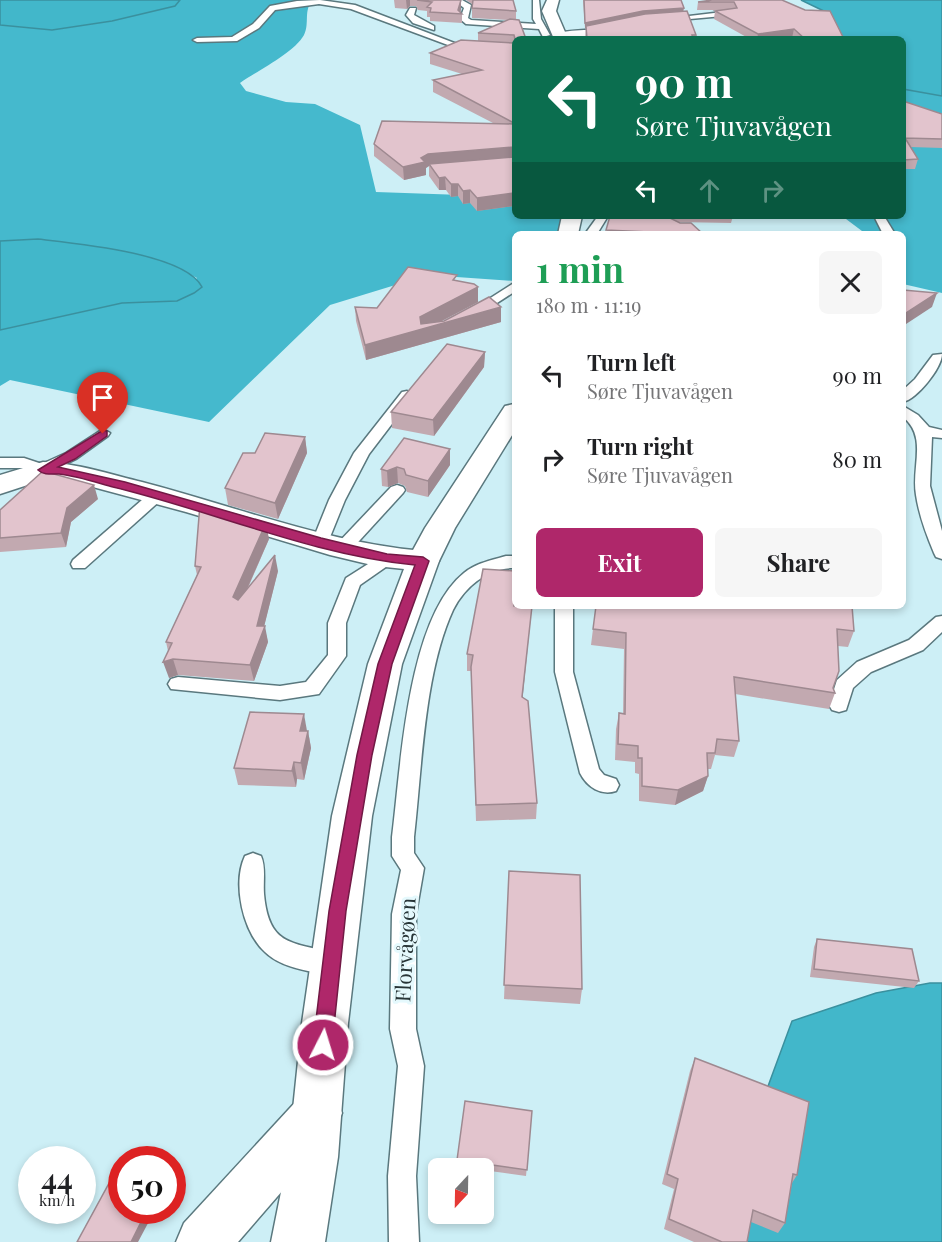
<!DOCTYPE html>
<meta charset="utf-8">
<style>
:root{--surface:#fff;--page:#f6f6f6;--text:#202124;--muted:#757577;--accent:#af276a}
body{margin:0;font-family:"Playfair Display",serif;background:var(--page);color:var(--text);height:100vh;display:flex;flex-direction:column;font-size:22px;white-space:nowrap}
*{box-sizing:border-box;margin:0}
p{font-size:20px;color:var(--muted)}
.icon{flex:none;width:33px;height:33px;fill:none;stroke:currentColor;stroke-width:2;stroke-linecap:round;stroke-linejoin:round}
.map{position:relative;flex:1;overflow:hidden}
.sheet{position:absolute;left:512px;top:231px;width:394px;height:378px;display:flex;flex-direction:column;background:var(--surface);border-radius:9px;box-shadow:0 3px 9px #0003}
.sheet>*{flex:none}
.top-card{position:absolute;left:512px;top:36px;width:394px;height:183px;border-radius:9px;box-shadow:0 3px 9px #0003;background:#0b6e4f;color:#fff;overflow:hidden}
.needle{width:39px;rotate:202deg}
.fabs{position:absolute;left:428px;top:1158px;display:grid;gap:12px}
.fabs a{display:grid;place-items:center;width:66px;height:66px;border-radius:9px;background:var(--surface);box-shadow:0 3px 9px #0003;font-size:30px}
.speed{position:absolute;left:18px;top:1146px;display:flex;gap:12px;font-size:30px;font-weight:700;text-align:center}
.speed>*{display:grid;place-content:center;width:78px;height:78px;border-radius:50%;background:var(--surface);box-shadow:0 3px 9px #0003;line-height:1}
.speed small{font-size:15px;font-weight:400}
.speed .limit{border:9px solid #d22;background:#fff;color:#111}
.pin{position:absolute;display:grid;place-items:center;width:51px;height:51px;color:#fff;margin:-62px -26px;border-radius:50% 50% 50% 0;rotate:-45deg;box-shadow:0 0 6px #0007}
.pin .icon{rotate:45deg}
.me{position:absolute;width:66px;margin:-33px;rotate:5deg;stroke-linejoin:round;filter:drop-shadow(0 0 4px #0008)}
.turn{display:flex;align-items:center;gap:21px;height:126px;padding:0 24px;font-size:27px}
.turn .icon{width:78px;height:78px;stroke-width:2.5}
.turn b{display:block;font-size:42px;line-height:51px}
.lanes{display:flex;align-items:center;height:57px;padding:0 24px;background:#0003;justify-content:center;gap:30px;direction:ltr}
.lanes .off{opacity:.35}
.round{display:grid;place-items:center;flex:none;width:63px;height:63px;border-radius:9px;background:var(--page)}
.summary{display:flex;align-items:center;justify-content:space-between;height:102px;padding:0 24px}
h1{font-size:36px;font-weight:700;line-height:45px;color:#1e9e55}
.cta{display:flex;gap:12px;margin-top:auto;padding:12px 24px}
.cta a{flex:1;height:69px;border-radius:9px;background:var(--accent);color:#fff;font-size:24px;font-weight:700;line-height:69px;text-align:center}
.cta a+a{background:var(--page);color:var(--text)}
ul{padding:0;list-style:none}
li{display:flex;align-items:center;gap:18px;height:84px;padding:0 24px}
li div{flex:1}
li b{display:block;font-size:22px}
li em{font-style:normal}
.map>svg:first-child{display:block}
</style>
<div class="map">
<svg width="942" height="1242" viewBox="0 0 942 1242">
<rect width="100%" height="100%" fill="#cdeff6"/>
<g fill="#45b9cd">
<path d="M 180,0 L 313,0 C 303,10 310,23 304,35 C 294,53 257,71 240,83 L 246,91 L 286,102 L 315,104 L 360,125 L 376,192 L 462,195 L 514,191 L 514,216 L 577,216 L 571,234 L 514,234 L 514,281 L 428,275 L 330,305 L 209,422 L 10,380 L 0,386 L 0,330 L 122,303 L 177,301 L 197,278 L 171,265 L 38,239 L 0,241 L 0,25 L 52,30 L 112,21 L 175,6 Z"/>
<polygon points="903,89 942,96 942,293 903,284 903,234 866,234 842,216 903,216"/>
</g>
<g fill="#42b7ca" stroke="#3a909e" stroke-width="1.5">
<polygon points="0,0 180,0 175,6 112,21 52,30 0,25"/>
<polygon points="801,0 942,0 942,96 903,89 903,39 824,39 830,14"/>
<path d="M 38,239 C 73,243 185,253 202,287 L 194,293 L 177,301 L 122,303 L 0,330 L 0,241 Z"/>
<polygon points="930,983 942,983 942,1242 742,1242 767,1089 792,1021 876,993"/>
</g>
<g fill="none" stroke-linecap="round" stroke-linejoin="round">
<g stroke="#5a787e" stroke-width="3">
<g id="lane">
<polygon points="320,0 355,5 457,44 514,48 514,52 456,48 351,9 319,4 275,10 259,28 237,41 197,42 193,40 197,38 232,37 253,24 270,6 297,1"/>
<polygon points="454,0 462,0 471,5 468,18 471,20 536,24 533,19 533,0 539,0 541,19 550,35 543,37 539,29 466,24 460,19 464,8"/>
<polygon points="410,8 416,8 414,15 434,26 434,30 413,23 406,15"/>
<polygon points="731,11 734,15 668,21 664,19"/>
<path d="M 608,28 L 612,30 L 611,32 C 595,35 569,42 555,34 C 562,30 597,30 608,28 Z"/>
<polygon points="598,216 608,216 597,234 585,234"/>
<polygon points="874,216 884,216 895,234 883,234"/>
<polygon points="514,283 514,292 477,316 469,316 467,313"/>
<path d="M 942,354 C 942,368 917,399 903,402 L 903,390 L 915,379 L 933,355 Z"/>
<polygon points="407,391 414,395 369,454 345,500 328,542 326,546 314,546 312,542 329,500 354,453 402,392"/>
<path d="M 903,406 L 918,415 L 929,427 L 942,430 L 942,438 L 932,437 L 930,486 L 942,531 L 942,559 L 936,557 L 934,553 C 926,534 919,515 916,495 C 911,467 928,437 903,417 Z"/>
<polygon points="103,429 110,433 108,436 76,459 48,473 43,475 22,468 0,468 0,458 24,458 42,464 66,453"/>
<polygon points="397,485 403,487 405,490 403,493 349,552 337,552 335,548 337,544 391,487"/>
<polygon points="156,491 162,493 164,496 162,499 85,568 73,568 71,564 73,560 150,493"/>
<polygon points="387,552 393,554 395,558 393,562 360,585 346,623 346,656 319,694 280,700 171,689 168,684 171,679 178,677 280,686 306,682 328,655 328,623 346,578"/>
<path d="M 506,556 L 514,556 L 514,568 C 488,568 465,586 453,610 C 424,673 422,767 414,837 L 414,853 L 424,868 L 416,914 L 416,1029 L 424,1066 L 416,1176 L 419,1242 L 389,1242 L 388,1176 L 398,1066 L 390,1029 L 392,914 L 401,870 L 392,856 L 392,837 C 401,767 407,619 464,573 C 476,563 492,560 506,556 Z"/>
<path d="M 555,606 L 573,606 L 573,672 L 599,769 L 604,775 L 616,779 L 619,785 L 616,791 C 601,796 587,787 580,773 L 555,672 Z"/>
<polygon points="942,616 942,632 923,650 871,672 853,688 846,710 839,712 832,710 829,705 837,680 857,662 909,640 936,617"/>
<path d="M 253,853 L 261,856 C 266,867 263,881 264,894 C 269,952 298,940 340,956 L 343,964 L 340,972 C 329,976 319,973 308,971 C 293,968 276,963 265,952 C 243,932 232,884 245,856 Z"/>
</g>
</g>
<g stroke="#5a787e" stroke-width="3">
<g id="street">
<path d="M 43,462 C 77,463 109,474 142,482 C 234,506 328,543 423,551 L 434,554 L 439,561 L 434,568 L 423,571 L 376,566 L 330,555 L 186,512 L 63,479 L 46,479 L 0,494 L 0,475 Z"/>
<polygon points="318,1089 335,1096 342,1113 335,1130 238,1242 176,1242 184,1223 301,1096"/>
</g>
</g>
<g stroke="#5a787e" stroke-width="3">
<g id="secondary">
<polygon points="547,0 559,0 556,11 568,39 554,39 542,11"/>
<polygon points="562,216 582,216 578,234 558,234"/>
<polygon points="514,404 514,432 455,528 439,561 402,664 372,816 348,1023 338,1157 325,1242 271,1242 288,1157 302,1023 332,816 368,664 407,561 425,528 505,406"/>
</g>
</g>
<use href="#lane" fill="#fff" fill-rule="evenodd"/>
<use href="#street" fill="#fff" fill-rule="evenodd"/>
<use href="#secondary" fill="#fff" fill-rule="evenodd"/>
</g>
<g fill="#c2a9b0">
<polygon points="394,0 461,0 461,9 460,12 462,14 462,23 430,21 430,17 427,17 427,11 418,10 416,6 410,6 407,9 395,8"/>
<polygon points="466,0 513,0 516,11 516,20 526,39 514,39 514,206 477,211 470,203 463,204 458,196 451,197 446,190 439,190 429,176 429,166 426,168 426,175 404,180 374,156 374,144 493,123 433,92 433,80 462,74 430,64 430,53 478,41 478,33 508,20 472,18 472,4"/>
<polygon points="583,0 681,0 683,11 696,35 695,39 585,39 586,28 585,28"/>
<polygon points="782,0 844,39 793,39 792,38 782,39 750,39 714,19 715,11 725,10 697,10 698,2"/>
<polygon points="903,101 942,114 942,148 910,147 918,159 915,169 903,169"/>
<polygon points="610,216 733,216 731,223 678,222 703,234 606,234"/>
<polygon points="457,281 478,287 478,302 442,321 501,322 366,360 356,321 355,307 377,308"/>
<polygon points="485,352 484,367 434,436 392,428 391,412"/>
<polygon points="305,437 307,453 278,519 228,505 225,488 255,453"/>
<polygon points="450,449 450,465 428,497 407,492 405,486 398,483 388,487 382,486 381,469"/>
<polygon points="98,499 71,522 66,547 0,552 0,510"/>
<polygon points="269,539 248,588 278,571 264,626 268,642 254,681 178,675 169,678 168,651 166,642 197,575 195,566"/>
<polygon points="483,569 523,697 537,803 536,819 476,821 471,671 467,671 467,654"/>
<polygon points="852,606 854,631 848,647 838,646 833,688 835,693 829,709 735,694 739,741 734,757 715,755 711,769 707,769 708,776 703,791 675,805 639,801 639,774 635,773 635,762 615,760 616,729 619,713 623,714 624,649 591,645 593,629"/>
<polygon points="307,731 308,731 311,748 304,780 297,779 296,787 238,785 234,768"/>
<polygon points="509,871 582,989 580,1004 504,999"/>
<polygon points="817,939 919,981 914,988 810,977 814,947"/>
<polygon points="695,1058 797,1175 792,1183 785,1223 778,1233 751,1222 747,1242 694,1242 664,1229 674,1189 662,1184 690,1071"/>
<polygon points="532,1111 526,1176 483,1170 483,1168 474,1168 458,1166 457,1160"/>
</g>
<g fill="#9e8990">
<polygon points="406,0 410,0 410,6 407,9"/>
<polygon points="461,0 461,9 460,14 458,10"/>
<polygon points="684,8 683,13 643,17 585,28 585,23 643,11"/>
<polygon points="794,29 792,38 782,39 757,39 758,34"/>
<polygon points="514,147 514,159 429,164 429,166 426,168 426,175 404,180 403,167 428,154"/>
<polygon points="445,177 446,190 439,190 439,178"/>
<polygon points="451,184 458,184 458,196 451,197"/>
<polygon points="470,190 470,203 463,204 463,191"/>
<polygon points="514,193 514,206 477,211 477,198"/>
<polygon points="478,287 478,302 432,326 501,307 501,322 366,360 365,345"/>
<polygon points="937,293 932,307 903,326 903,315"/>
<polygon points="485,352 484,367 434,436 433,420"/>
<polygon points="305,437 307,453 278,519 275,503"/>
<polygon points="450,449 450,465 428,497 428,481"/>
<polygon points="397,467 398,483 388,487 387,471"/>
<polygon points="94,485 98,499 71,522 66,547 61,533 67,508"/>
<polygon points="266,523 269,539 236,614 233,597"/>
<polygon points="275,555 278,571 262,635 265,626 268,642 254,681 250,665 257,626"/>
<polygon points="532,606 521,713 522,697"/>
<polygon points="173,659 178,675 169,678 163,662"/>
<polygon points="304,714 307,731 300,731"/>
<polygon points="308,731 311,748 304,780 301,763"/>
<polygon points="294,762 297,779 296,787 292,771"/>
<polygon points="708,776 703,791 675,805 678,790"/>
<polygon points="147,1210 155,1210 138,1242 131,1242"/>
</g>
<g fill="#e2c4cd" stroke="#9e8990" stroke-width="1.5">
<polygon points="417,0 461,0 458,10 462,14 430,12 431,8 427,7 432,2"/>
<polygon points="473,0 513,0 516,11 472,8"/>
<polygon points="584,0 681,0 684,8 643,11 585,23"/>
<polygon points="712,0 782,0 805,10 830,11 844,39 805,39 794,29 758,34 715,11 737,8 734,2 698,2"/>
<polygon points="687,11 696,35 692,35 693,39 587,39 586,26 645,14"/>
<polygon points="510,19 519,20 526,39 515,39 514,35 478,33"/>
<polygon points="461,40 514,43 514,123 433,80 482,70 430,53"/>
<polygon points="903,101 942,114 942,139 905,138 918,159 903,160"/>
<polygon points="382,121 514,124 514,147 428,154 421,158 425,162 403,167 374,144"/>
<polygon points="514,157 514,193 477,198 470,190 463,191 458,184 451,184 445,177 439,178 429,164"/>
<polygon points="610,216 666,216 680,223 691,223 703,234 651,234 649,232 606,230"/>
<polygon points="408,267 457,275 453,280 474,284 478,287 420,317 421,324 444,321 489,297 501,307 365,345 355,307 377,308"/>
<polygon points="903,290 937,293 903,315"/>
<polygon points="447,344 485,352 433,420 391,412"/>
<polygon points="265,433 305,437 275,503 225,488 243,453 255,453"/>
<polygon points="404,438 450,449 428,481 406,475 404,469 397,467 387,471 381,469"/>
<polygon points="43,471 94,485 67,508 61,533 0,538 0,510"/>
<polygon points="200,504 266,523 233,597 238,600 275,555 257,626 265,626 250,665 173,659 163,662 172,643 166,642 201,567 195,566"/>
<polygon points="483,569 514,571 514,606 532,606 522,697 528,701 537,803 476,805 471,667 473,655 467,654"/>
<polygon points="596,606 852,606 854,631 837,629 839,671 833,688 835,693 734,677 739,741 717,739 715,753 707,753 708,776 678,790 642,786 642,758 638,758 638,746 618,744 619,713 625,714 626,633 593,629"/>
<polygon points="250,712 304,714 300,731 308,731 301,763 294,762 292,771 234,768"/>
<polygon points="509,871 580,875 582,989 504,985"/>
<polygon points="817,939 912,949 919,981 814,969"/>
<polygon points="695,1058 809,1102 797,1175 793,1174 785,1223 753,1210 747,1242 722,1242 669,1219 678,1179 667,1174"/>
<polygon points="465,1101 532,1111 527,1170 457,1160"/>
<polygon points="113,1176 122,1179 122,1210 147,1210 131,1242 77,1242"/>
</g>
<path fill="#af276a" stroke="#721945" stroke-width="1.5" d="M 103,430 L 107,431 L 107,436 L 75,459 L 58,467 L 125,482 L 321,538 L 387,554 L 423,557 L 429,561 L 392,664 L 372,755 L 346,911 L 332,1045 L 330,1052 L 323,1055 L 316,1052 L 313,1045 L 329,911 L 357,755 L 378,664 L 415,565 C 312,555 213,511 113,487 C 95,482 77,476 59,474 C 51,474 43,475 38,470 Z"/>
<g text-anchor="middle" stroke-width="6" stroke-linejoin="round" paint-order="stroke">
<g font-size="21" fill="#283537" stroke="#e5f9fd">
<text transform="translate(406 950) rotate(-87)" y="7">Florvågøen</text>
</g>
</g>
</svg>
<div class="fabs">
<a><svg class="needle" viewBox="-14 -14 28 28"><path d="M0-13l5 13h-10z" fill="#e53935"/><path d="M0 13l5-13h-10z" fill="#757577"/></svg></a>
</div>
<div class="speed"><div>44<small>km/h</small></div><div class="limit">50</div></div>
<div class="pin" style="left:103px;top:434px;background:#d93025"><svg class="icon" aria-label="arrive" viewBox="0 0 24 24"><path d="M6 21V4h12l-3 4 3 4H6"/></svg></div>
<svg class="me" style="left:323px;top:1045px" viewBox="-20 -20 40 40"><circle r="17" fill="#af276a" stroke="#fff" stroke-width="3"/><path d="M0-11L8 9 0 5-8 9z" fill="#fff"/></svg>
<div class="top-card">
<div class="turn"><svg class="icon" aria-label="left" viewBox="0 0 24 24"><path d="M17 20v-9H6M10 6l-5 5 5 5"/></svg><div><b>90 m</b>Søre Tjuvavågen</div></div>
<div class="lanes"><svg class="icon" aria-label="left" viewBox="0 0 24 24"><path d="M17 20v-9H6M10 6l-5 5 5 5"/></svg><svg class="icon off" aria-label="ahead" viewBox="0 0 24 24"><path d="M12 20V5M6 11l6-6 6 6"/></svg><svg class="icon off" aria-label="right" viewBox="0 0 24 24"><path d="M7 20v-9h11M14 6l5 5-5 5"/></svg></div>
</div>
<section class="sheet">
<div class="summary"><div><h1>1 min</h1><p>180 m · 11:19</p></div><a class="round"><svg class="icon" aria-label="close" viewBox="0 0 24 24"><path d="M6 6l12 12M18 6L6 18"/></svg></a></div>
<ul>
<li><svg class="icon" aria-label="left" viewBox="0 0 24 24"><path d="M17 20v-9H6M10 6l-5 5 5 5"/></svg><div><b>Turn left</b><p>Søre Tjuvavågen</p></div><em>90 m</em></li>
<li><svg class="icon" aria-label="right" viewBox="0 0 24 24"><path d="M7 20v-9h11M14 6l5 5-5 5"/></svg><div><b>Turn right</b><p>Søre Tjuvavågen</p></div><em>80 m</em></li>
</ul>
<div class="cta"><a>Exit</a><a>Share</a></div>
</section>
</div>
